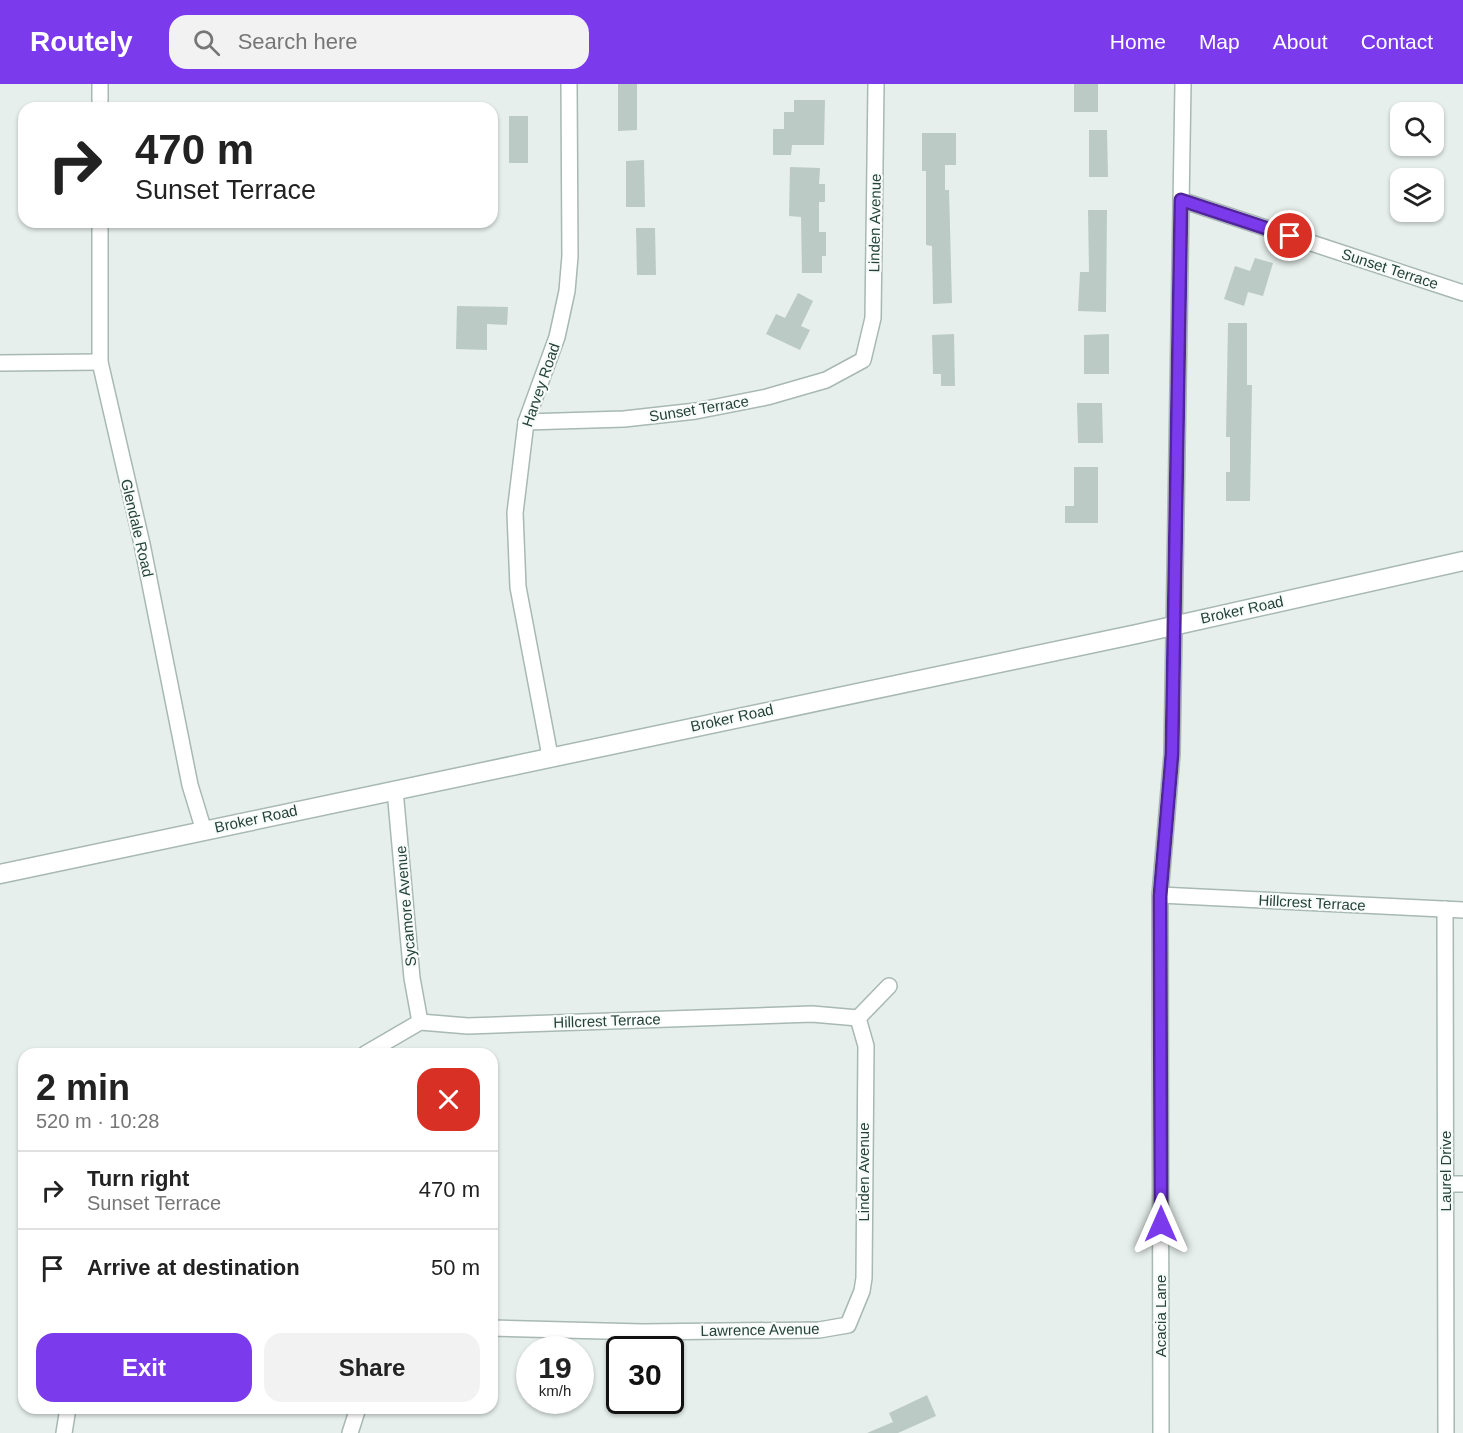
<!DOCTYPE html>
<meta charset="utf-8">
<style>
:root{--surface:#fff;--page:#f2f2f2;--text:#222;--muted:#767676;--line:#e0e0e0;--accent:#7c3aed}
body{margin:0;font-family:Helvetica,sans-serif;background:var(--page);color:var(--text);height:100vh;display:flex;flex-direction:column;font-size:22px;white-space:nowrap}
*{box-sizing:border-box;margin:0}
p{font-size:20px;color:var(--muted)}
.icon{flex:none;width:33px;height:33px;fill:none;stroke:currentColor;stroke-width:2;stroke-linecap:round;stroke-linejoin:round}
.map{position:relative;flex:1;overflow:hidden}
.side{position:absolute;left:18px;top:964px;width:480px;height:366px;display:flex;flex-direction:column;background:var(--surface);border-radius:18px;box-shadow:0 2px 4px #0004}
.side>*{flex:none}
.guide{position:absolute;left:18px;top:18px;width:480px;height:126px;border-radius:18px;box-shadow:0 2px 4px #0004;background:#fff;color:var(--text);overflow:hidden}
.tools{position:absolute;left:1390px;top:18px;display:grid;gap:12px}
.tools a{display:grid;place-items:center;width:54px;height:54px;border-radius:12px;background:var(--surface);box-shadow:0 2px 4px #0004;font-size:30px}
.speed{position:absolute;left:516px;top:1252px;display:flex;gap:12px;font-size:30px;font-weight:700;text-align:center}
.speed>*{display:grid;place-content:center;width:78px;height:78px;border-radius:50%;background:var(--surface);box-shadow:0 2px 4px #0004;line-height:1}
.speed small{font-size:15px;font-weight:400}
.speed .limit{border:3px solid #111;border-radius:9px;background:#fff;color:#111}
.pin{position:absolute;display:grid;place-items:center;width:51px;height:51px;color:#fff;margin:-26px;border:3px solid #fff;border-radius:50%;box-shadow:0 2px 6px #0007}
.me{position:absolute;width:66px;margin:-33px;rotate:0deg;stroke-linejoin:round;filter:drop-shadow(0 0 4px #0008)}
.turn{display:flex;align-items:center;gap:21px;height:126px;padding:0 18px;font-size:27px}
.turn .icon{width:78px;height:78px;stroke-width:2.5}
.turn b{display:block;font-size:42px;line-height:51px}
.round{display:grid;place-items:center;flex:none;width:63px;height:63px;border-radius:18px;background:var(--page)}
.overview{display:flex;align-items:center;justify-content:space-between;height:102px;padding:0 18px}
h1{font-size:36px;font-weight:700;line-height:45px}
.primary-button{display:flex;gap:12px;margin-top:auto;padding:12px 18px}
.primary-button a{flex:1;height:69px;border-radius:18px;background:var(--accent);color:#fff;font-size:24px;font-weight:700;line-height:69px;text-align:center}
.primary-button a+a{background:var(--page);color:var(--text)}
ul{padding:0;list-style:none}
li{display:flex;align-items:center;gap:18px;height:78px;padding:0 18px;border-top:2px solid var(--line)}
li div{flex:1}
li b{display:block;font-size:22px}
li em{font-style:normal}
header{display:flex;align-items:center;gap:36px;box-sizing:border-box;height:84px;padding:0 30px;background:var(--accent);color:#fff}
header strong{font-size:28px}
nav{display:flex;gap:33px;margin-inline-start:auto;font-size:21px}
.search{width:420px;height:54px;background:var(--page);display:flex;align-items:center;gap:15px;box-sizing:border-box;padding:0 21px;border-radius:18px;color:var(--muted);font-size:22px}
.map>svg:first-child{display:block}
</style>
<header>
<strong>Routely</strong>
<div class="search"><svg class="icon" aria-label="search" viewBox="0 0 24 24"><circle cx="10" cy="10" r="6"/><path d="M15 15l6 6"/></svg>Search here</div>
<nav><a>Home</a><a>Map</a><a>About</a><a>Contact</a></nav>
</header>
<div class="map">
<svg width="1463" height="1349" viewBox="0 0 1463 1349">
<rect width="100%" height="100%" fill="#e6efeb"/>
<g fill="#bbcac4">
<polygon points="618,0 637,0 637,46 618,47"/>
<rect x="1074" y="0" width="24" height="28"/>
<polygon points="794,16 825,16 824,61 792,61 791,71 773,71 773,45 784,45 784,28 794,28"/>
<rect x="509" y="32" width="19" height="47"/>
<polygon points="1089,46 1107,46 1108,93 1089,93"/>
<polygon points="922,49 956,49 956,81 945,81 945,106 949,106 952,219 933,220 932,162 926,161 926,87 922,87"/>
<polygon points="644,76 645,123 626,123 626,77"/>
<polygon points="790,83 820,84 819,100 825,100 825,118 819,118 819,148 826,148 826,172 822,172 822,189 802,189 801,133 789,132"/>
<polygon points="1088,126 1107,126 1106,228 1078,227 1080,188 1089,188"/>
<polygon points="636,144 655,144 656,191 637,191"/>
<polygon points="1255,174 1273,179 1263,212 1248,208 1244,222 1224,215 1235,182 1250,187"/>
<polygon points="798,209 813,217 801,242 810,246 800,266 766,250 776,230 785,234"/>
<polygon points="457,222 508,223 507,241 487,240 487,266 456,265"/>
<polygon points="1228,239 1247,239 1247,301 1252,301 1250,417 1226,417 1226,388 1230,388 1230,353 1226,353"/>
<polygon points="954,250 955,302 941,302 941,290 933,290 932,251"/>
<polygon points="1109,250 1109,290 1084,290 1084,251"/>
<polygon points="1077,319 1102,319 1103,359 1078,359"/>
<polygon points="1074,383 1098,383 1098,439 1065,439 1065,422 1074,422"/>
<polygon points="927,1311 936,1332 898,1349 867,1349 893,1338 889,1329"/>
</g>
<g fill="none" stroke-linecap="round" stroke-linejoin="round">
<g stroke="#a8b8b2" stroke-width="18">
<g id="minor">
<polyline points="100,24 100,0"/>
<polyline points="1181,116 1463,209"/>
<polyline points="100,138 100,278 142,460 190,701 204,747"/>
<polyline points="0,279 100,278"/>
<polyline points="526,338 624,335 696,327 767,313 826,296 863,276 873,234 876,0"/>
<polyline points="550,672 518,503 515,429 526,338 557,253 567,207 570,172 569,0"/>
<polyline points="395,706 412,894 420,938"/>
<polyline points="1160,811 1463,826"/>
<polyline points="1445,825 1446,1349"/>
<polyline points="858,934 889,902"/>
<polyline points="365,970 420,938 468,942 812,930 858,934"/>
<polyline points="1446,1100 1463,1100"/>
<polyline points="492,1244 642,1248 819,1246 848,1241 862,1207 864,1194 866,962 858,934"/>
<polyline points="64,1349 68,1324"/>
<polyline points="350,1349 358,1324"/>
<polyline points="1161,1349 1160,811 1172,670 1183,0"/>
</g>
</g>
<g stroke="#a8b8b2" stroke-width="21">
<polyline id="tertiary" points="0,790 1137,550 1463,477"/>
</g>
<use href="#minor" stroke="#fff" stroke-width="15"/>
<use href="#tertiary" stroke="#fff" stroke-width="18"/>
</g>
<g fill="none" stroke-linecap="round" stroke-linejoin="round">
<g stroke="#51269a" stroke-width="15">
<polyline id="route" points="1161,1140 1160,812 1172,670 1181,116 1290,152"/>
</g>
<use href="#route" stroke="#7c3aed" stroke-width="10"/>
</g>
<g text-anchor="middle" stroke-width="4.5" stroke-linejoin="round" paint-order="stroke">
<g font-size="15" fill="#24423a" stroke="#f7fbf9">
<text transform="translate(875 139) rotate(-89)" y="5">Linden Avenue</text>
<text transform="translate(1390 185) rotate(18)" y="5">Sunset Terrace</text>
<text transform="translate(541 301) rotate(-71)" y="5">Harvey Road</text>
<text transform="translate(699 325) rotate(-9)" y="5">Sunset Terrace</text>
<text transform="translate(137 444) rotate(77)" y="5">Glendale Road</text>
<text transform="translate(1242 526) rotate(-12)" y="5">Broker Road</text>
<text transform="translate(732 634) rotate(-12)" y="5">Broker Road</text>
<text transform="translate(256 735) rotate(-12)" y="5">Broker Road</text>
<text transform="translate(1312 819) rotate(3)" y="5">Hillcrest Terrace</text>
<text transform="translate(406 822) rotate(-95)" y="5">Sycamore Avenue</text>
<text transform="translate(607 937) rotate(-2)" y="5">Hillcrest Terrace</text>
<text transform="translate(1446 1087) rotate(-90)" y="5">Laurel Drive</text>
<text transform="translate(864 1088) rotate(-90)" y="5">Linden Avenue</text>
<text transform="translate(1161 1232) rotate(-90)" y="5">Acacia Lane</text>
<text transform="translate(760 1246) rotate(-1)" y="5">Lawrence Avenue</text>
</g>
</g>
</svg>
<div class="tools">
<a><svg class="icon" aria-label="search" viewBox="0 0 24 24"><circle cx="10" cy="10" r="6"/><path d="M15 15l6 6"/></svg></a>
<a><svg class="icon" aria-label="layers" viewBox="0 0 24 24"><path d="M12 4l9 5-9 5-9-5zM3 14l9 5 9-5"/></svg></a>
</div>
<div class="speed"><div>19<small>km/h</small></div><div class="limit">30</div></div>
<div class="pin" style="left:1290px;top:152px;background:#d93025"><svg class="icon" aria-label="arrive" viewBox="0 0 24 24"><path d="M6 21V4h12l-3 4 3 4H6"/></svg></div>
<svg class="me" style="left:1161px;top:1140px" viewBox="-20 -20 40 40"><path d="M0-17L14 15 0 8-14 15z" fill="#7c3aed" stroke="#fff" stroke-width="4"/></svg>
<div class="guide">
<div class="turn"><svg class="icon" aria-label="right" viewBox="0 0 24 24"><path d="M7 20v-9h11M14 6l5 5-5 5"/></svg><div><b>470 m</b>Sunset Terrace</div></div>
</div>
<section class="side">
<div class="overview"><div><h1>2 min</h1><p>520 m · 10:28</p></div><a class="round" style="background:#d93025;color:#fff"><svg class="icon" aria-label="close" viewBox="0 0 24 24"><path d="M6 6l12 12M18 6L6 18"/></svg></a></div>
<ul>
<li><svg class="icon" aria-label="right" viewBox="0 0 24 24"><path d="M7 20v-9h11M14 6l5 5-5 5"/></svg><div><b>Turn right</b><p>Sunset Terrace</p></div><em>470 m</em></li>
<li><svg class="icon" aria-label="arrive" viewBox="0 0 24 24"><path d="M6 21V4h12l-3 4 3 4H6"/></svg><div><b>Arrive at destination</b></div><em>50 m</em></li>
</ul>
<div class="primary-button"><a>Exit</a><a>Share</a></div>
</section>
</div>
